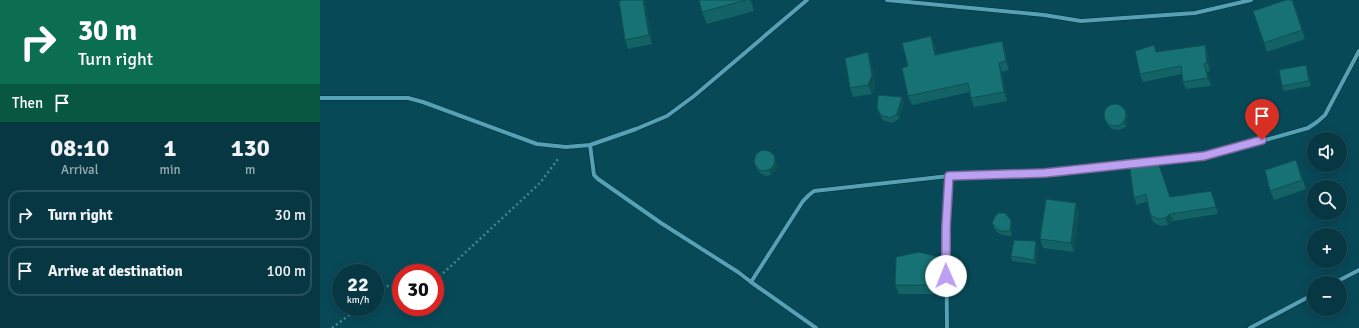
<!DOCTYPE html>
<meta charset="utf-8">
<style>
:root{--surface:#063742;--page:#14424d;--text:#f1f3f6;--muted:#98acb2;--line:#27515b}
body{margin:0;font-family:Signika,sans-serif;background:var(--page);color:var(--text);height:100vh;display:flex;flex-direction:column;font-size:15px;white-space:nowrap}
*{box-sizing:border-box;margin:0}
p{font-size:13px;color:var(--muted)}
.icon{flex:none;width:22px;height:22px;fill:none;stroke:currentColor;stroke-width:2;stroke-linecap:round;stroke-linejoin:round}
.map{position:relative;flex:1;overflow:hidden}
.sheet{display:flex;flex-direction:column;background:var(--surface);width:320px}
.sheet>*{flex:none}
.guide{background:#0b6e4f;color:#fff;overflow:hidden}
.fabs{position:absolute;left:987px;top:132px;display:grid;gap:8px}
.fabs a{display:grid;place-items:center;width:40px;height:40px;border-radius:50%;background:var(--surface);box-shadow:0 2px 10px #0003,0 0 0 1px var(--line);font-size:20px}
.speed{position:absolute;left:12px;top:264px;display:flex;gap:8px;font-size:20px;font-weight:700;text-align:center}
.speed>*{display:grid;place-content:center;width:52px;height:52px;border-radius:50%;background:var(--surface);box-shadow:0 2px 10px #0003,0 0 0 1px var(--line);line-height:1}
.speed small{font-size:10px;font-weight:400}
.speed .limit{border:6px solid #d22;background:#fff;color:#111}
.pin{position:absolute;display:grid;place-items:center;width:34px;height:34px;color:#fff;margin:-41px -17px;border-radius:50% 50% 50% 0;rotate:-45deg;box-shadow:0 0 4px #0007}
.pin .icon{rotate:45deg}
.me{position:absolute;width:44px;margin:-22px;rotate:359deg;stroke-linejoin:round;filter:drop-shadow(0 0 3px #0008)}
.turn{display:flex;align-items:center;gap:14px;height:84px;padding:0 12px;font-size:18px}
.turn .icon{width:52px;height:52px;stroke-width:2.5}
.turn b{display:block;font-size:28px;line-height:34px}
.then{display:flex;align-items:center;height:38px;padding:0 12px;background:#0003;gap:8px;font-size:15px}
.eta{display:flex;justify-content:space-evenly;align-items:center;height:68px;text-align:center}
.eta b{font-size:24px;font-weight:800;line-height:28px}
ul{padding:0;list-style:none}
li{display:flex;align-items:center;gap:12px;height:50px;margin:0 8px 6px;padding:0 4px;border:2px solid var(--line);border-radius:12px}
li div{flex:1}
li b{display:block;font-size:15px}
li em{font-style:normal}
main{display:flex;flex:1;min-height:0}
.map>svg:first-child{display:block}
</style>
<main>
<section class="sheet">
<div class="guide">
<div class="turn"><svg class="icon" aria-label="right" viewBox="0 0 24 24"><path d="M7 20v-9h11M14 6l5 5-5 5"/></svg><div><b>30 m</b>Turn right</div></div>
<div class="then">Then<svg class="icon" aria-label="arrive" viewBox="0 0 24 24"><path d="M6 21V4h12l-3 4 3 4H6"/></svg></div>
</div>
<div class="eta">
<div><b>08:10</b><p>Arrival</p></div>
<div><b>1</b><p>min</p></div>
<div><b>130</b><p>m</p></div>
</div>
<ul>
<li><svg class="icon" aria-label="right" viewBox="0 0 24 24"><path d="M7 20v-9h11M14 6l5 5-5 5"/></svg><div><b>Turn right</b></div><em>30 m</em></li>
<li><svg class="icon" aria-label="arrive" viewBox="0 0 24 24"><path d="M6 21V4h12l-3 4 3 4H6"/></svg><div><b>Arrive at destination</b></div><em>100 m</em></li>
</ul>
</section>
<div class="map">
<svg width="1039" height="328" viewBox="0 0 1039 328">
<rect width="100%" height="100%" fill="#084958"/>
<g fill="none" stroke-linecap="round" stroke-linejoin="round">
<g stroke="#022d37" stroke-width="5">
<g id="minor">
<polyline points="567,0 724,15 761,21 875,13 931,0"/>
<polyline points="0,98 88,98 103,102 217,144 246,147 270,145 316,129 347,116 374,96 487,0"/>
<polyline points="270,145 274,175 278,179 341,223 418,272 431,282 496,328"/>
<polyline points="431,282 483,201 489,195 494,191 629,176 725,173 884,156 896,154 988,128 997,122 1005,115 1039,51"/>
<polyline points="1014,283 1039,270"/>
<polyline points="627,328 626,227 629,176"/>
<polyline points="930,328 994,294"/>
</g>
</g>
<g stroke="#4b828f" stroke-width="2.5" stroke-dasharray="2 3" stroke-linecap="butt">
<polyline points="115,278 118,278 220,183 238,159"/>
<polyline points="55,296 68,286 81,284"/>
<polyline points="12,328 40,307"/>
</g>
<use href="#minor" stroke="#56a1b6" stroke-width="4"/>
</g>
<g fill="#136265">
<polygon points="303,0 324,0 326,6 332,44 308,49 305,40"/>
<polygon points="379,0 431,0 434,11 387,24 382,12"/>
<polygon points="975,7 985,39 947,52 933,11"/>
<polygon points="682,41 685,50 689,70 682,72 687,101 654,107 651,98 650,92 592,105 588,96 588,66 615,45 617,54"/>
<polygon points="834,45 837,52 885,45 888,53 890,71 887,72 891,86 866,89 863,82 862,74 823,82 820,74"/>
<polygon points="548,52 551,61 555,84 552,94 533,97 530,88"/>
<polygon points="986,65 988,70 991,86 964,91 962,86"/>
<polygon points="584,102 579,119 572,123 565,121 562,119 557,108"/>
<polygon points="806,111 808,116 808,123 806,127 799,130 792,129 787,124 784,116"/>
<polygon points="976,160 986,189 954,200 950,191"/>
<polygon points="457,163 456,170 451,175 446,176 441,174 437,169 435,164"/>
<polygon points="810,169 850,197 894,198 898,214 853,221 848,225 841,226 834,223 832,220 830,213 828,201 817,205 814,198"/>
<polygon points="759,212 754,252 723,248 720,239"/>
<polygon points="691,220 692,225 692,236 682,235 677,232 674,228 672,223"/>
<polygon points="716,241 718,246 716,264 692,261 691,256"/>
<polygon points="618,257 621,266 621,294 579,294 575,285"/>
</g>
<g fill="#0f5052">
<polygon points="323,0 324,0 326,6 332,44 329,35"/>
<polygon points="430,0 431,0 434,11"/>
<polygon points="611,36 615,45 619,64 615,55"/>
<polygon points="682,41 685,50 689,70 686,61"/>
<polygon points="885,45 888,53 890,71 887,63"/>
<polygon points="548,52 551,61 555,84 552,94 548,85"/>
<polygon points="679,63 682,72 687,101 684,92"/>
<polygon points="884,64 887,72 891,86 888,78"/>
<polygon points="986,65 988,70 991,86 989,81"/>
<polygon points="582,97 584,102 579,119 577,114"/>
<polygon points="806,111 808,116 808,123 806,127 804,122"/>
<polygon points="455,158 457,163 456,170 451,175 449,170"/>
<polygon points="756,203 759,212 754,252 751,243"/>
<polygon points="850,214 853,221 848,225 845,218"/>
<polygon points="691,220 692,225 692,236 690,231"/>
<polygon points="716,241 718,246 716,264 714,260"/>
<polygon points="618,257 621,266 621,294 617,285"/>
</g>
<g fill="#167275" stroke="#0f5052">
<polygon points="303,0 323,0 329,35 305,40 299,1"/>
<polygon points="379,0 426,0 382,12"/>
<polygon points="966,0 972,0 982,30 944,43 933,11"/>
<polygon points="611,36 615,55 682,41 686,61 679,63 684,92 651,98 648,83 588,96 582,68 588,66 582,43"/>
<polygon points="834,45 836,52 885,45 887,63 884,64 888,78 863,82 861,66 820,74 815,51"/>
<polygon points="548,52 552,75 548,85 530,88 525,58"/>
<polygon points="986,65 989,81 962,86 959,70"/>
<polygon points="558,95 582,97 577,114 570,118 563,116 560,114 557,108"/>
<circle cx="795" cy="115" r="11"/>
<polygon points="442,150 449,151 454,155 455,158 454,165 449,170 444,171 439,170 435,164 434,161 436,154"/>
<polygon points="976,160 982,180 950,191 945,170"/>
<polygon points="838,162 850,197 891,191 896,207 850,214 845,218 838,219 832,216 830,213 826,194 814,198 810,169"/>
<polygon points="726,199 756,203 751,243 720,239"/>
<polygon points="679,213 685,213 691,220 690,231 680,231 675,227 672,223 675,216"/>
<polygon points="694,240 716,241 714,260 691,256"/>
<polygon points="599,252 618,257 617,285 575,285 576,257"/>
</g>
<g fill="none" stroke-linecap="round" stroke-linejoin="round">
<g stroke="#7a689d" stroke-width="10">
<polyline id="route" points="626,276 626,227 629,176 725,173 884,156 942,140"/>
</g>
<use href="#route" stroke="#bca0f2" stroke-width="7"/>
</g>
</svg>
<div class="fabs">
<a><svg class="icon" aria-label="sound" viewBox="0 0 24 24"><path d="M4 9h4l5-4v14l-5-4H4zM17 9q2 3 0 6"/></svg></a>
<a><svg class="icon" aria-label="search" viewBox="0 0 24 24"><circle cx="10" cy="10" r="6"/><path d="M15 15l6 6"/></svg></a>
<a>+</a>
<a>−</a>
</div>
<div class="speed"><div>22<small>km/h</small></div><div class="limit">30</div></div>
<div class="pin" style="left:942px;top:140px;background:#d93025"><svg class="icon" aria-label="arrive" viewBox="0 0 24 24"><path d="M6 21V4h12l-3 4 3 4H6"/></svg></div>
<svg class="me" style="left:626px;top:276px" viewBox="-20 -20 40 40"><circle r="19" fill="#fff"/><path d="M0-13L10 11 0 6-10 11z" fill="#bca0f2"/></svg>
</div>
</main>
